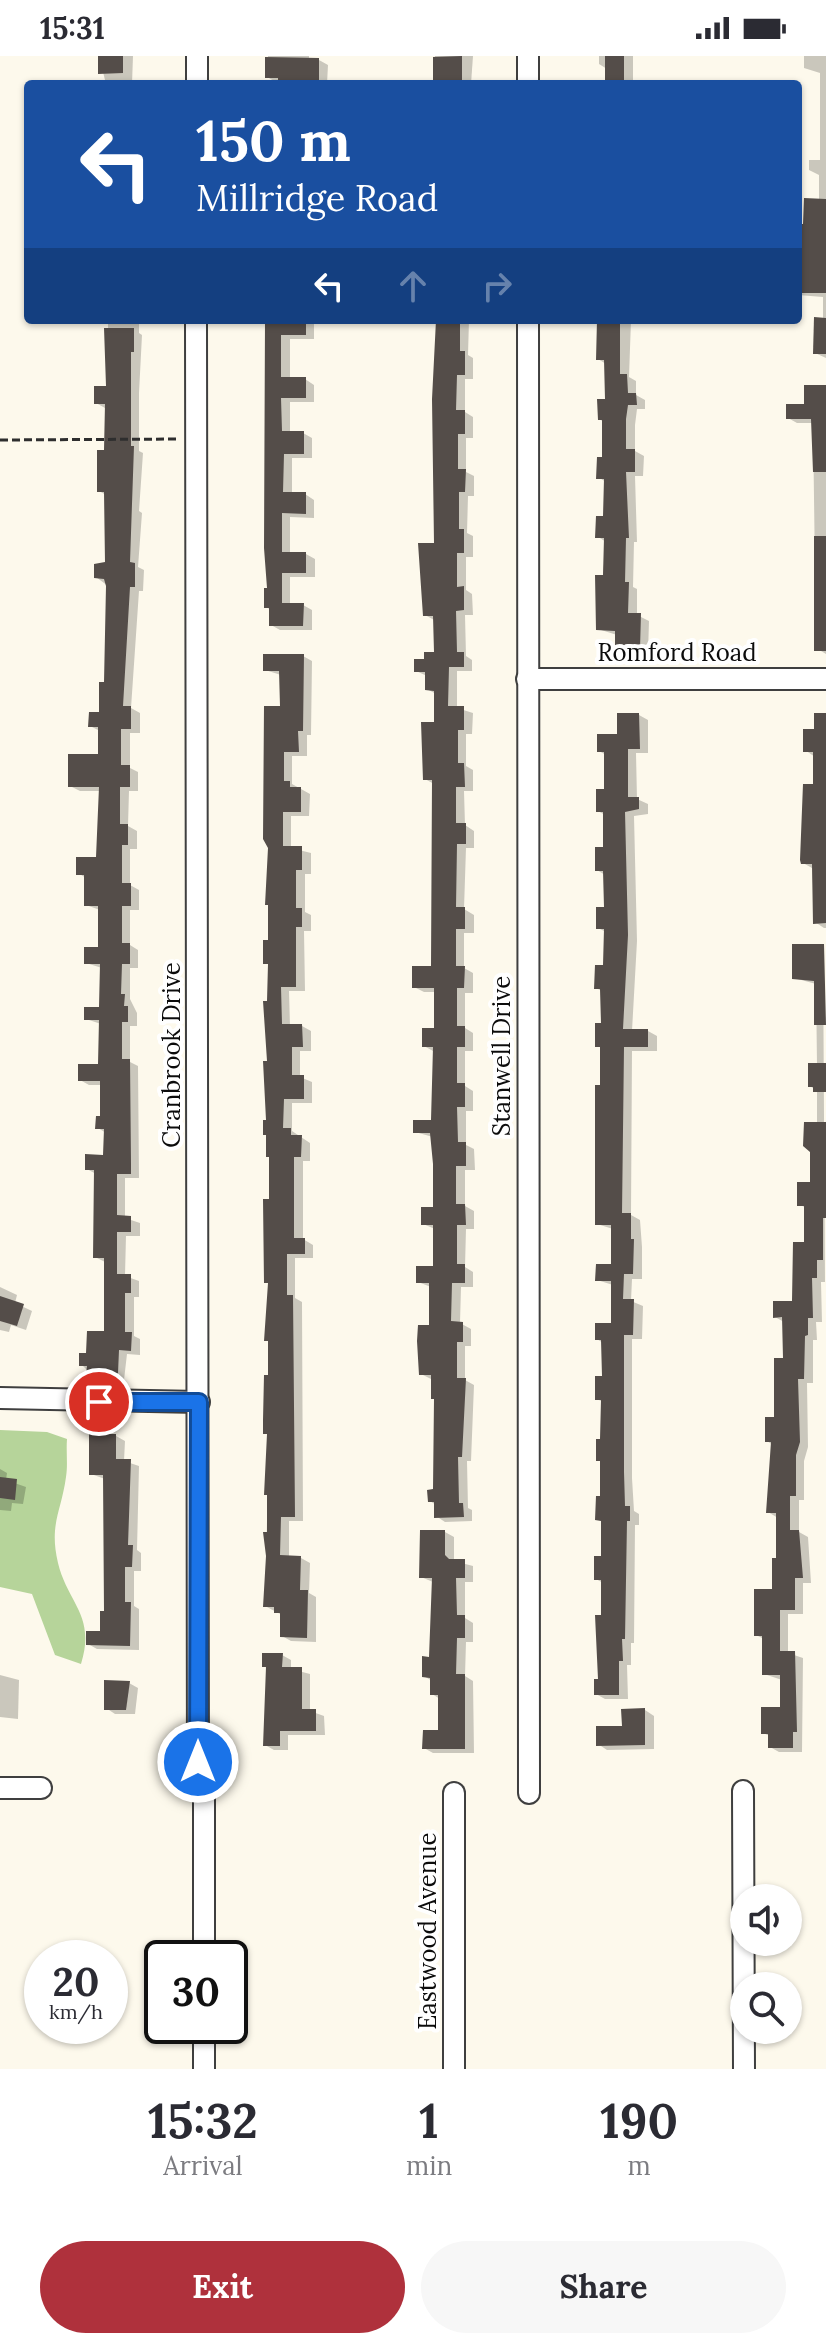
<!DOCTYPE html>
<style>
:root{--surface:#fff;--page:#f7f7f7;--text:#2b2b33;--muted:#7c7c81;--accent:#af313c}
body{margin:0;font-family:Lora,serif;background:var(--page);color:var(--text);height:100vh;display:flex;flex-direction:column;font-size:30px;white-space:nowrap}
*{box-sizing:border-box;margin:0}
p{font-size:26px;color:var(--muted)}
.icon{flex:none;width:44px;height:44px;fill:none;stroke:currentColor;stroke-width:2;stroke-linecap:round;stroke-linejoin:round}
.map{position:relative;height:2013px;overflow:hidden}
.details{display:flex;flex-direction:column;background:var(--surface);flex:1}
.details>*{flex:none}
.banner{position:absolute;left:24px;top:24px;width:778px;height:244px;border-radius:8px;box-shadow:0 2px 6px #0004;background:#1a4fa0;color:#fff;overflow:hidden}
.tools{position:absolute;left:730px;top:1828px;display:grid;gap:16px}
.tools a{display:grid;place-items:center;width:72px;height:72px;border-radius:50%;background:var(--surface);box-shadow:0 2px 6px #0004;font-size:40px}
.speed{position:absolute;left:24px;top:1884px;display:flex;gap:16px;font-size:40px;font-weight:700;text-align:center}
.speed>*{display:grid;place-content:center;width:104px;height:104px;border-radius:50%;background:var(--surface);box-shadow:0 2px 6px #0004;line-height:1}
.speed small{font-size:20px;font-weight:400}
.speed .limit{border:4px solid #111;border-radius:12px;background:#fff;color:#111}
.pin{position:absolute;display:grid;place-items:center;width:68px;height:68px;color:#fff;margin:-34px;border:4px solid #fff;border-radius:50%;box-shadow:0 2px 8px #0007}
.me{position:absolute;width:88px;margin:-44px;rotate:0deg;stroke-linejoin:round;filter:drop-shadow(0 0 6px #0008)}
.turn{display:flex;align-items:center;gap:28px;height:168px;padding:0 40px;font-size:36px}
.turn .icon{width:104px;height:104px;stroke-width:2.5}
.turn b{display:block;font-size:56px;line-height:68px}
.lanes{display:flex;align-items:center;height:76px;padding:0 40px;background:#0003;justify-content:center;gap:40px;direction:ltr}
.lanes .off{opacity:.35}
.eta{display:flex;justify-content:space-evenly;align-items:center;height:136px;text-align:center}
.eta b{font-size:48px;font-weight:700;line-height:56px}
.primary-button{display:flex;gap:16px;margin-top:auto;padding:16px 40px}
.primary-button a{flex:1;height:92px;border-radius:48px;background:var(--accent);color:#fff;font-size:32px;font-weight:700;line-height:92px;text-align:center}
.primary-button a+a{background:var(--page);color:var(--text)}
.status{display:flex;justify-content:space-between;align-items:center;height:56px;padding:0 40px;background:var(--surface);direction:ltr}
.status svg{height:22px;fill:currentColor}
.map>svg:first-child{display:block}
</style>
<div class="status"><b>15:31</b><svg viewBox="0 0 49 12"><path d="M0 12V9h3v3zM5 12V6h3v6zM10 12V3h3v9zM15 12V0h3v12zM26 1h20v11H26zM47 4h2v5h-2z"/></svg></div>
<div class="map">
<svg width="826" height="2013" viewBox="0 0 826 2013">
<rect width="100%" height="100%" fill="#fdf9ec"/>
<path fill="#b6d49a" d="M 0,1374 L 47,1376 L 67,1383 C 66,1396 68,1409 66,1421 C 61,1457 49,1468 58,1507 C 68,1548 96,1559 81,1608 L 55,1599 L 32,1538 L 0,1531 Z"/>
<g fill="#0003">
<polygon points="99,0 133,0 132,28 106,28"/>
<polygon points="268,0 309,0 309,4 319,4 328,9 327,28 276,26 267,21"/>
<polygon points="435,0 473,0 471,28 435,28"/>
<polygon points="599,0 633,0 633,25 637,28 607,28 607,13 599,8"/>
<polygon points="804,0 826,0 826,302 815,297 823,264 823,241 798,239 805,170 819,144 819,119 809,114 809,104 820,104 820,17 804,12"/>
<polygon points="108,264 139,264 139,277 142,279 139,337 139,395 143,397 139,455 142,457 138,511 144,514 143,535 139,535 131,652 140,657 140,677 130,677 130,712 138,716 138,735 129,735 128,770 137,775 137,793 130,793 130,829 139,834 139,854 130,854 130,889 138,894 138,912 130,912 130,943 137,957 137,970 130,970 130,1006 138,1010 139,1122 125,1122 125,1162 140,1167 140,1180 126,1180 125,1220 139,1225 139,1241 134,1241 134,1280 140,1283 140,1299 127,1298 124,1324 97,1324 81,1308 106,1277 105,1206 95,1201 96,1118 87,1113 105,1101 106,1077 98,1072 102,1062 102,1029 89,1029 80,1024 100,1010 101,968 86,963 101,953 102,912 86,907 100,893 100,854 86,849 86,822 78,817 98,803 101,735 80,735 70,730 100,700 100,675 90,670 101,658 106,628 108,530 96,521 107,508 106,439 99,435 106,396 105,352 96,347 108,333"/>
<polygon points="269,264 314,264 314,283 290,283 290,323 305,323 314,329 314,346 290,346 290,377 303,377 312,382 312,402 292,402 292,438 305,438 314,444 314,462 290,461 290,498 306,498 315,503 315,521 290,521 290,549 303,549 312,554 312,574 280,574 271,569 271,554 266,551 269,534"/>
<polygon points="438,264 474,264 469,264 468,299 473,302 473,323 465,323 465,356 473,361 473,382 466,382 466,416 474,420 474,440 468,440 467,477 473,480 473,501 466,501 466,534 472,538 473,559 465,559 466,600 472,604 472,615 457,615 457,652 473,657 472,678 466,678 466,710 473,714 473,735 464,735 465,769 474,775 474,792 466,792 464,853 474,859 474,877 464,877 464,912 473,917 473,937 465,937 465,972 473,977 473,995 465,995 465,1030 473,1035 473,1055 466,1055 466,1089 474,1093 475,1114 465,1114 465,1150 474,1155 474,1173 466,1173 465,1211 473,1216 473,1231 461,1231 460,1267 471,1273 471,1290 465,1290 465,1324 474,1329 471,1405 467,1405 468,1452 472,1454 472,1465 445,1466 436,1460 436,1449 430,1445 435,1435 436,1344 433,1324 421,1318 431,1271 431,1231 418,1226 435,1212 435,1173 423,1168 435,1153 433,1081 415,1076 433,1066 433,995 424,990 436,974 436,936 424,936 414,931 433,912 434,728 425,723 436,668 436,638 427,633 427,620 416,615 436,598 436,565 425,559 436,489"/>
<polygon points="598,264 631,264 629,321 636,325 636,339 645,344 645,353 637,353 635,369 635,395 644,400 643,420 635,420 637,486 634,486 633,531 637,533 637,559 649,565 648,597 626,596 617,591 617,579 598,573 606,486 597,480 605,462 606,426 598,421 604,403 604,366 599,363 607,345 606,308 598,303"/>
<polygon points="826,331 826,598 816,592 813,367 797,367 788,362"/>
<polygon points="303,600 312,605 311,679 307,679 307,700 292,700 292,728 310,738 309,760 291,760 291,792 311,797 311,818 305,818 305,856 311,859 311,875 304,875 305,935 289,935 290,970 302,970 311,975 311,995 300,995 300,1021 312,1026 312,1047 292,1047 292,1075 310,1087 310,1105 303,1105 303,1183 313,1189 313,1202 295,1202 295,1242 302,1246 303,1465 289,1465 289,1502 301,1502 310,1507 309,1537 316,1541 316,1586 291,1585 282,1580 282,1559 265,1550 269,1379 265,1377 270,1321 271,1145 268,1080 265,1078 268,1066 270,909 265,907 270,886 282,652 281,619 265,614"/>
<polygon points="639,659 648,664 648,697 636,697 637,743 648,748 648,758 634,760 637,885 632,975 648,975 657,980 657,995 632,995 631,1159 640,1164 642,1191 642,1223 632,1223 631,1245 643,1250 642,1283 632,1283 632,1422 634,1455 639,1458 639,1469 635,1469 634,1587 631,1587 631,1609 627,1609 628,1643 605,1643 596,1638 600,1625 603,1561 603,1527 596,1523 603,1502 603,1466 597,1463 602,1442 603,1346 597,1343 604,1322 603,1287 597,1283 613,1269 613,1229 597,1224 613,1210 613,1173 597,1168 602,1031 602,992 597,990 603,969 602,935 596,932 605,911 606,876 598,872 606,853 605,819 597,814 605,793 605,759 598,755 606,735 606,699 599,695"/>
<polygon points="826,659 826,872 824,872 815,866 812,812 803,807 815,730 815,701 805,694"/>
<polygon points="823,890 825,1226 821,1226 822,1266 816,1266 817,1284 813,1284 813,1327 807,1327 808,1391 804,1405 804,1444 799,1444 799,1476 808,1481 811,1527 803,1527 803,1558 788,1558 788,1597 803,1602 802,1696 779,1696 770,1691 770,1680 763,1677 782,1653 782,1624 764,1618 764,1583 756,1579 774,1535 778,1504 778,1462 768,1456 773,1389 767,1385 776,1363 785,1304 784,1266 775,1261 794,1247 806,1188 806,1152 799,1148 812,1128 817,1068 817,1035 810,1030 817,1009 816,928 794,922"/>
<polygon points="0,1231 17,1239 15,1247 32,1255 26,1274 11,1269 9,1276 0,1274"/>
<polygon points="116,1380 125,1385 124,1405 139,1410 137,1494 141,1497 141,1515 134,1515 134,1550 139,1553 139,1594 97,1593 88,1588 102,1577 106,1557 105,1423 91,1418"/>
<polygon points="0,1413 7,1417 6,1424 26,1431 23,1448 12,1447 11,1455 0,1454"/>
<polygon points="445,1476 454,1481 454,1505 473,1510 473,1526 465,1526 465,1562 473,1567 473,1586 466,1586 465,1620 473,1625 474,1697 433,1697 424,1692 440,1677 440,1643 432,1638 432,1625 424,1620 431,1603 433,1526 421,1521"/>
<polygon points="282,1599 291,1604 291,1613 310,1618 310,1655 324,1660 325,1679 288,1679 288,1694 274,1694 265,1689 268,1613 264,1610"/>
<polygon points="0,1619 19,1624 18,1663 0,1661"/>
<polygon points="129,1627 138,1632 135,1658 115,1658 106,1652"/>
<polygon points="645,1654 654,1660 654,1693 607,1694 598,1688"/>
</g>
<g fill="#544d49">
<polygon points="98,0 123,0 123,17 98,18"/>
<polygon points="462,0 462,24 457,24 457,28 433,28 433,1"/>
<rect x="605" y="0" width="19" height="28"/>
<polygon points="265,1 319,2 319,28 278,28 278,22 265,22"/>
<polygon points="804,142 826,143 826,237 798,237 799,168 803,168"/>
<polygon points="814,261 826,262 826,298 813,298"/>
<polygon points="265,264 306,264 306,279 281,279 281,321 306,321 306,342 281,342 282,375 304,375 304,398 284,398 283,436 306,436 306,458 282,457 282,496 306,496 306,517 282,517 282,547 304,547 303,570 269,570 269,552 264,552 264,532 267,532 264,492"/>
<polygon points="436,264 460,264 460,295 465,295 465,319 457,319 456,354 465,354 465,378 458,378 458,413 466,413 465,436 459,436 459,473 464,473 464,497 457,497 457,531 464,530 464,554 456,555 457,596 464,596 464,611 449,611 448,650 464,650 464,674 458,674 458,707 464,707 465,731 456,731 456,767 466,767 466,788 457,788 456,851 465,851 465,873 456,873 456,910 465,910 464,932 457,932 457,970 465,970 465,991 457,991 457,1027 465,1027 465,1051 457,1051 458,1086 466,1086 466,1110 456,1110 456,1148 465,1148 466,1169 457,1169 457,1208 465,1208 465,1227 452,1227 451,1265 463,1266 463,1286 457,1286 457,1322 466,1322 462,1401 458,1401 459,1447 463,1447 464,1461 434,1462 434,1446 428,1446 427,1434 433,1433 434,1343 431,1343 431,1319 419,1319 417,1285 418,1269 429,1269 429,1227 416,1227 416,1210 433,1210 433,1169 421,1169 421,1151 433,1151 433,1108 430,1077 413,1077 413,1064 431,1064 433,991 422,991 422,972 434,972 434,932 412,932 412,910 431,910 432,724 423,724 421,666 434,666 434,635 425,634 425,616 414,616 414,603 424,603 424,596 434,596 433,560 423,560 418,487 434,487 432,343"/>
<polygon points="597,264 620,264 620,318 627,318 628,337 636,337 637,349 628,349 626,363 626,393 635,393 635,416 626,416 629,482 626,482 625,526 629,526 628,557 641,557 640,593 615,592 615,575 596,574 595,519 603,519 604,482 595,482 596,460 603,460 604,423 596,423 597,401 602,401 602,364 598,364 597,343 605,343 604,304 596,304"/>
<polygon points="104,272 134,272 134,296 131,296 131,390 134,390 130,506 135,507 135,531 130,531 123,650 131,650 131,673 121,673 121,709 130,709 130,731 120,731 120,768 128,768 128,789 122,789 122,827 131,827 131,850 122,850 122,887 130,887 130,908 122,908 121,938 125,938 124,950 128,950 128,966 122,966 122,1003 130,1003 131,1108 131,1118 117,1118 117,1159 131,1160 131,1176 117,1176 117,1218 131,1218 131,1237 125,1237 125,1276 132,1276 131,1295 119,1294 118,1317 114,1320 86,1319 87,1310 79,1310 79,1297 86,1297 87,1275 104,1275 104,1202 93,1202 94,1114 85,1114 85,1098 103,1099 104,1073 95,1073 96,1060 100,1060 100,1025 78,1025 78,1008 98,1008 99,964 84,964 84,951 99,951 100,908 84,908 84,891 98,891 98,850 84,850 84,819 76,819 76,801 96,801 99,731 68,731 68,698 98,698 98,671 88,671 89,656 99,656 99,626 104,626 106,530 104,523 94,522 94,508 105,506 104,436 97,436 97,394 104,394 105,348 94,348 94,330 106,330"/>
<polygon points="804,329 826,329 826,416 813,416 811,363 786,363 786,348 804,348"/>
<rect x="814" y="480" width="12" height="115"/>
<polygon points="263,598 304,598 303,675 298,675 299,696 284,696 284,725 290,725 290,731 301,731 301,756 283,756 283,790 302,790 302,814 296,814 296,852 302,852 302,871 296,871 296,931 281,931 282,968 302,968 303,991 292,991 292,1019 304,1019 304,1043 284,1043 283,1072 291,1072 291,1079 302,1079 301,1101 294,1101 294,1182 305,1182 305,1198 287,1198 287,1239 293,1239 295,1461 281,1461 280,1499 301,1500 300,1534 308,1534 307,1582 280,1581 280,1557 274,1557 274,1551 263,1551 266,1500 263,1476 267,1476 267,1439 264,1439 267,1378 263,1378 263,1364 264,1319 268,1319 268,1285 264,1285 268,1227 264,1227 263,1143 269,1143 269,1101 266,1101 266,1079 263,1079 263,1064 266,1064 263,1005 267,1005 263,945 267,945 268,908 263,908 263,884 268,884 268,849 265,849 268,792 263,783 264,650 280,650 279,615 263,615"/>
<polygon points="617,657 639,657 640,693 628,693 628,741 639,741 639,753 625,756 628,879 623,973 648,973 648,991 624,991 622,1157 631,1157 631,1183 634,1183 633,1218 624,1218 623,1243 634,1243 633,1279 624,1279 624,1416 625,1450 630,1450 630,1465 627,1465 625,1583 622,1583 623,1605 619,1605 619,1639 594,1639 594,1623 598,1623 595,1559 601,1559 601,1524 594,1524 594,1500 601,1500 601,1465 595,1464 596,1440 600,1440 600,1405 596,1405 596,1383 600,1383 601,1344 595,1344 595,1320 602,1320 601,1284 595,1284 595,1267 611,1267 611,1225 595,1225 596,1208 611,1208 611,1169 595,1169 595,1029 600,1029 600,991 595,991 595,967 601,967 600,933 594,933 595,909 603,909 604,873 596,873 596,851 604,851 603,815 595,815 595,791 603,791 603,756 596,756 596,733 604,733 604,696 597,696 597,678 617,678"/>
<polygon points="814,657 826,657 826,867 813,868 812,808 801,808 800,804 803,728 813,728 813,696 803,696 803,673 814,673"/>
<polygon points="792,888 824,888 826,969 814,969 814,925 792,923"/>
<polygon points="808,1007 826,1007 826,1036 813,1036 813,1031 808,1031"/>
<polygon points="804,1066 826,1066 826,1162 823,1162 823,1204 817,1204 817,1222 812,1222 813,1262 808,1262 808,1279 805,1280 804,1323 798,1323 800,1386 796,1399 796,1440 790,1440 790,1474 799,1474 803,1522 795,1522 795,1554 780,1554 780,1595 795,1595 797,1676 793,1676 793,1692 768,1692 768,1678 761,1678 761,1651 780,1651 780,1619 762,1619 762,1580 754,1580 754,1533 772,1533 772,1502 776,1502 776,1457 766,1457 771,1386 765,1386 765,1361 774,1361 774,1302 783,1302 782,1261 773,1262 773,1245 792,1245 793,1186 804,1186 804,1150 797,1150 797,1126 810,1126 810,1096 803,1090"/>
<polygon points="0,1240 24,1248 17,1270 0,1265"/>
<polygon points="89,1378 116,1378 116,1403 131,1403 128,1489 133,1489 132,1511 125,1511 125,1546 131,1546 130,1590 86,1589 86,1575 100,1575 100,1555 104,1555 103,1419 89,1419"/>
<polygon points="0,1421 17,1423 15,1444 0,1442"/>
<polygon points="420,1474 445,1474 445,1499 449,1503 465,1503 465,1522 456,1522 457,1559 465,1559 465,1582 457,1582 456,1618 465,1618 465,1693 422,1693 423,1674 438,1674 438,1639 430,1639 430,1622 422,1621 422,1600 429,1601 432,1522 419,1522"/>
<polygon points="262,1597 283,1597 282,1611 302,1611 302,1653 316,1653 316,1675 280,1675 280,1690 263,1690 266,1611 262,1611"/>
<polygon points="104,1624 130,1625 126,1654 104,1654"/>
<polygon points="645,1652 645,1689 596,1690 596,1670 622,1670 621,1653"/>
</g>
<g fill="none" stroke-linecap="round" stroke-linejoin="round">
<g stroke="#3f3f3f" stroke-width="24">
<g id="minor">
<polyline points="528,0 528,28"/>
<polyline points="197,28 197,0"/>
<polyline points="196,264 198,1733"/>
<polyline points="528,264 529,1737"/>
<polyline points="527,623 826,623"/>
<polyline points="0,1342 199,1346"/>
<polyline points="0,1732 41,1732"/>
<polyline points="204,1733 204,1902"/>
<polyline points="743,1735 744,2013"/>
<polyline points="204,1970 204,2013"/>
<polyline points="454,2013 454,1737"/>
</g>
</g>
<polyline stroke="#2e2e2e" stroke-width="3" stroke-dasharray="8 4" stroke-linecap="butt" points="0,384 180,383"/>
<use href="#minor" stroke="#fff" stroke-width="20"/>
</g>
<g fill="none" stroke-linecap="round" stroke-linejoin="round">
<g stroke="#114b97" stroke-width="20">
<polyline id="route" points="99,1346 199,1346 198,1706"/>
</g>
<use href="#route" stroke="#1a73e8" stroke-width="14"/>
</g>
<g text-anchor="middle" stroke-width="8" stroke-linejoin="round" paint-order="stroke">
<g font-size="24" fill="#0c0c0c" stroke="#fff">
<text x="677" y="605">Romford Road</text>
<text transform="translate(172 999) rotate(-90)" y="8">Cranbrook Drive</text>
<text transform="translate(502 1000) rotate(-90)" y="8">Stanwell Drive</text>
<text transform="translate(428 1875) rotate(-90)" y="8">Eastwood Avenue</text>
</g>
</g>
</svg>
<div class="tools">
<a><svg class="icon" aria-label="sound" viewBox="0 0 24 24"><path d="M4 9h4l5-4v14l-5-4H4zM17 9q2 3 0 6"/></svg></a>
<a><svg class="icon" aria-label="search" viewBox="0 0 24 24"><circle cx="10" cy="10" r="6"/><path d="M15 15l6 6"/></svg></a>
</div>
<div class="speed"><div>20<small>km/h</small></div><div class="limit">30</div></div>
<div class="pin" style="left:99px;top:1346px;background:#d93025"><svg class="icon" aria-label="arrive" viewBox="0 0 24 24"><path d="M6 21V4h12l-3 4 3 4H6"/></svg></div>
<svg class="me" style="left:198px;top:1706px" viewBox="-20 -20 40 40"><circle r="17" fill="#1a73e8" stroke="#fff" stroke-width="3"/><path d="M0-11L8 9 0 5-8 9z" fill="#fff"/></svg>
<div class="banner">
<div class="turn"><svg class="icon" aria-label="left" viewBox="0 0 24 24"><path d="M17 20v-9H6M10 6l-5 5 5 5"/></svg><div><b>150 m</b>Millridge Road</div></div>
<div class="lanes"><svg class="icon" aria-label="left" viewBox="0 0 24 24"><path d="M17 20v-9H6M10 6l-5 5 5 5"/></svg><svg class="icon off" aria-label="ahead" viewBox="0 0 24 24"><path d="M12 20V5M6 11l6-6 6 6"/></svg><svg class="icon off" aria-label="right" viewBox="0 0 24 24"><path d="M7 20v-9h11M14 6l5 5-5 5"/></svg></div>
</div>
</div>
<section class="details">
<div class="eta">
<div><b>15:32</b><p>Arrival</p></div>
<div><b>1</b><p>min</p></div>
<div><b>190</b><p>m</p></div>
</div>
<div class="primary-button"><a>Exit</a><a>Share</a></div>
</section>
